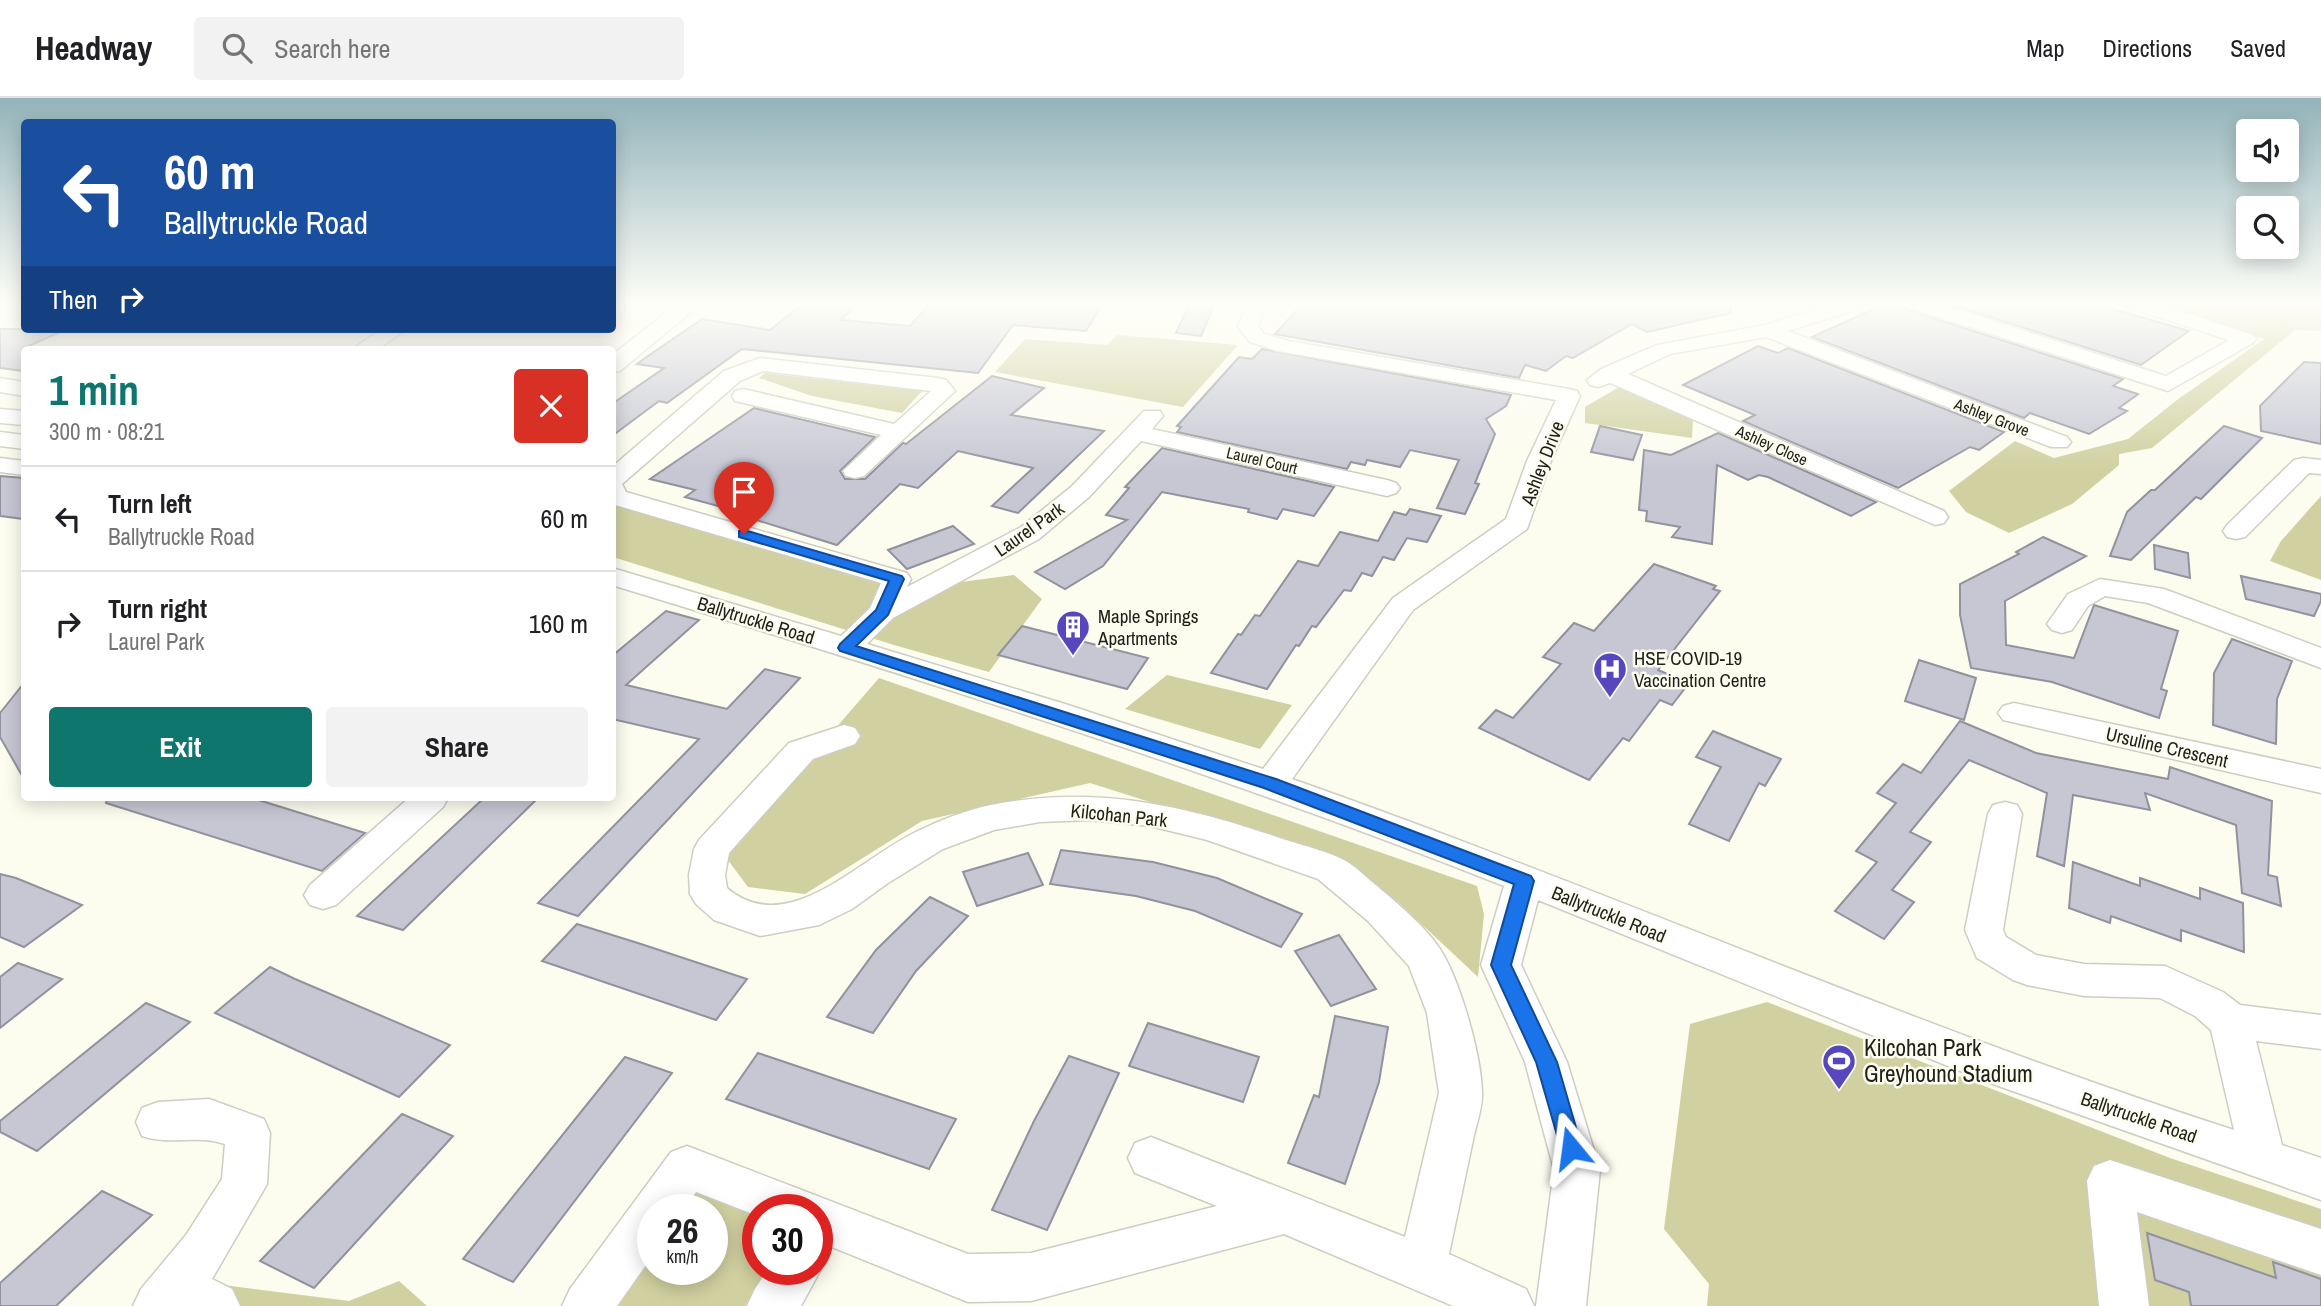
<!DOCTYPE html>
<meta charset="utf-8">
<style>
:root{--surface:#fff;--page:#f2f2f2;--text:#202124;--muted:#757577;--line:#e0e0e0;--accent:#0f766e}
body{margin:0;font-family:"Archivo Narrow",sans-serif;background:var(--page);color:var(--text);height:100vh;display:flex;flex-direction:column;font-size:26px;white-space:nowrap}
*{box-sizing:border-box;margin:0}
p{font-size:23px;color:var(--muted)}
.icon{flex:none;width:38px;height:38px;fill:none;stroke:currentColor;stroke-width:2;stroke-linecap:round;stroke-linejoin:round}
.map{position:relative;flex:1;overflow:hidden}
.panel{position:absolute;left:21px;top:248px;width:595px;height:455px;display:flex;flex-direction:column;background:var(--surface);border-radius:7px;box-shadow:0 4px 18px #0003}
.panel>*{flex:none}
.top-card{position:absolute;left:21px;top:21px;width:595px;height:214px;border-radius:7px;box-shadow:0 4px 18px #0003;background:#1a4fa0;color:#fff;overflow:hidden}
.controls{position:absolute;left:2236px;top:21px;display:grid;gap:14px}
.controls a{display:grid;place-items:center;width:63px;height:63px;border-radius:7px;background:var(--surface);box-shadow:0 4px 18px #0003;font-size:35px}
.speed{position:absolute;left:637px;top:1096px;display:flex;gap:14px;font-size:35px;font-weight:700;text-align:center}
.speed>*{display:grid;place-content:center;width:91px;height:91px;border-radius:50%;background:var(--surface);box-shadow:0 4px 18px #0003;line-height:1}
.speed small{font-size:18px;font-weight:400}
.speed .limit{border:10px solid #d22;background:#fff;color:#111}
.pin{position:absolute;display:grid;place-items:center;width:60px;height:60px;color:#fff;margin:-72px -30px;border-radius:50% 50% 50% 0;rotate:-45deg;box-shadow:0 0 7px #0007}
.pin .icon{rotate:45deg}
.me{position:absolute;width:77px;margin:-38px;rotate:344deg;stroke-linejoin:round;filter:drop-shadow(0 0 5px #0008)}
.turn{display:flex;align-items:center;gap:24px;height:147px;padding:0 28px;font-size:32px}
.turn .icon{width:91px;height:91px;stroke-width:2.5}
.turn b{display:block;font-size:49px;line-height:60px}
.then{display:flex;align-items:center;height:66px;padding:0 28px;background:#0003;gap:14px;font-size:26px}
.round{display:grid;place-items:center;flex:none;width:74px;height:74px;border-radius:7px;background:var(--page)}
.headline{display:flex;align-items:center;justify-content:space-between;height:119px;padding:0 28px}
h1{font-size:42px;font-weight:700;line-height:52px;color:var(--accent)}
.primary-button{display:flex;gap:14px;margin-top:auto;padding:14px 28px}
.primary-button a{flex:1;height:80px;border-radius:7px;background:var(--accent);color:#fff;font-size:28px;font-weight:700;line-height:80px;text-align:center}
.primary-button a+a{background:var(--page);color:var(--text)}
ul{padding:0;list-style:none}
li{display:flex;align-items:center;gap:21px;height:105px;padding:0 28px;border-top:2px solid var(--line)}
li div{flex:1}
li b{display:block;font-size:26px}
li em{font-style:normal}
header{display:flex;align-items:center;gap:42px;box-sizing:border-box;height:98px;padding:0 35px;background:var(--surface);border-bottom:2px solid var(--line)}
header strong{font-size:33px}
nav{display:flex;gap:38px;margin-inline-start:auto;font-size:24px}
.search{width:490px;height:63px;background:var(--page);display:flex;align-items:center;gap:18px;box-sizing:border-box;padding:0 24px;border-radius:7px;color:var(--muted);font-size:26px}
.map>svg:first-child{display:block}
</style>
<header>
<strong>Headway</strong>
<div class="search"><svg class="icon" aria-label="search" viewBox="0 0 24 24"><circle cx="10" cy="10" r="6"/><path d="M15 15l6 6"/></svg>Search here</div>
<nav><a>Map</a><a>Directions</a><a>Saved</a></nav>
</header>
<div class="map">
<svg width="2321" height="1208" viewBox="0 0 2321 1208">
<rect width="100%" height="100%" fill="#fcfcef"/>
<g fill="#d0d0a0">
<polygon points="2151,205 2321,205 2321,233 2295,232 2152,350 2119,356 2119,367 2072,406 2009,435 1966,414 1949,393 2015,343 2054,360 2128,341 2177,302 2264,241"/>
<polygon points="1117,237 1238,247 1183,309 995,274 1025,241 1107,247"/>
<polygon points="765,275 922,293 902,315 812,298 759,280"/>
<polygon points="1619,289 1693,320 1692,340 1585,325 1585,309"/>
<polygon points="2321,398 2321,482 2270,463 2281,443"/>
<polygon points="612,406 909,491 1014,477 1042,501 989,574 894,547 613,459"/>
<polygon points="1167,577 1292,607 1260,651 1125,611"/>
<polygon points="879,580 1477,788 1484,816 1478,879 1397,803 1342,765 1090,685 922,723 805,796 748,789 725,758"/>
<polygon points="1767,904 2170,1060 2321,1111 2321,1208 1707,1208 1709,1186 1664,1131 1690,926"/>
<polygon points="693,1092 758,1114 758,1171 767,1171 745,1208 616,1208 653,1152 653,1171 712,1171 712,1111 680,1111"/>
<polygon points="399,1183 427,1208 197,1208 215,1186 349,1203"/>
</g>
<g fill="#c6c7d3" stroke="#91929e" stroke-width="2">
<polygon points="804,205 858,205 841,222 910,228 930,205 1103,205 1086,233 1013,227 978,275 742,251 667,305 659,303 612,338 612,306 664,270 637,266 648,258 702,221 770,232"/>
<polygon points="1190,205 1215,205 1201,238 1176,235"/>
<polygon points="1303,205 1730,205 1731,215 1647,234 1632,226 1573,260 1566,258 1546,273 1525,267 1519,280 1275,236"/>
<polygon points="1887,205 1903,205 1907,212 2123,281 2113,288 2138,296 2119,310 2127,313 2089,336 2030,315 2024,320 1812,239"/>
<polygon points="1946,205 2092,205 2189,233 2141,267"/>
<polygon points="0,231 67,231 24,250 24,273 0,270"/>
<polygon points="1758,248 1778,255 1788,250 2004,334 1979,352 1970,349 1898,390 1743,323 1755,317 1683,287"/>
<polygon points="1262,251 1511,297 1506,308 1486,321 1495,336 1475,385 1479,386 1465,416 1437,410 1459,362 1410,352 1400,369 1367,362 1365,367 1351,364 1347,371 1177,334 1181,329 1177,328 1239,259 1252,261"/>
<polygon points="2304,264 2321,265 2321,346 2261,333 2260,308"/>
<polygon points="992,278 1044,290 1011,317 1104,333 1018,415 992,408 1033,370 958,353 918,390 900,386 837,447 740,417 744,415 685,399 695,392 650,381 754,310 875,339 840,373 845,381 865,381 903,345 906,346"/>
<polygon points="1600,328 1642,337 1633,362 1591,354"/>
<polygon points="2224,328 2262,340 2201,401 2196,399 2131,462 2110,458 2127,414 2151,392 2155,392"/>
<polygon points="1718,335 1876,404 1851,418 1768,379 1759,377 1748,382 1717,367 1712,446 1672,439 1680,429 1646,423 1647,413 1639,412 1644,352 1671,357"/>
<polygon points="1162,350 1334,389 1314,418 1283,411 1277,421 1248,414 1249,411 1162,394 1103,468 1065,491 1035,474 1127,422 1106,417 1129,390 1125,389"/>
<polygon points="0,378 24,380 24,421 0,418"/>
<polygon points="1410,411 1441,418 1427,444 1407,440 1394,462 1383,459 1372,478 1362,475 1351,493 1344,492 1316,529 1312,528 1299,548 1296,547 1267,591 1211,575 1238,536 1241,537 1255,517 1260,518 1298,463 1318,468 1340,434 1378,443 1394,414 1406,417"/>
<polygon points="953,428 974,446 907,471 888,452"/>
<polygon points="2043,439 2086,458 2005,503 2006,547 2074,560 2094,507 2178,533 2161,591 2167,593 2159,620 2052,584 1971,570 1960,517 1960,486 2019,456 2016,454"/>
<polygon points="2154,447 2188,455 2190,480 2155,471"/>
<polygon points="1654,466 1716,488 1713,491 1720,493 1658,572 1689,585 1672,607 1660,602 1629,643 1623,640 1589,682 1479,630 1496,612 1513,620 1561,566 1543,559 1574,525 1594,533"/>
<polygon points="2241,478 2321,496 2321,503 2314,518 2246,501"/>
<polygon points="666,513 699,522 626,587 727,611 765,571 800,580 578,818 538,805 699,641 612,621 612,558"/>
<polygon points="1022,528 1148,560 1127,591 998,557"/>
<polygon points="2232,541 2292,563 2277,601 2276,646 2213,627 2214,575"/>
<polygon points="1919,562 1976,580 1964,622 1905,603"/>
<polygon points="24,585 24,681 0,639 0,615"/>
<polygon points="1960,623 2036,655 2168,681 2170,669 2272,703 2268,777 2277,779 2281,808 2242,795 2236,727 2145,695 2150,712 2073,697 2064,768 2037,758 2047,695 1969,662 1910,734 1931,744 1892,792 1914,804 1884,841 1835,813 1877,764 1856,753 1896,705 1877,695 1903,666 1921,675"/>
<polygon points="1713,633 1781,661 1765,688 1759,685 1729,743 1689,726 1721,669 1696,659"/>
<polygon points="107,700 252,700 365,735 322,773 106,705"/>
<polygon points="484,700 538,700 403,832 357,818"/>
<polygon points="1061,752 1153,764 1217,780 1302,816 1281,849 1195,813 1136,798 1050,786"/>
<polygon points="1028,755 1043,787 977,808 963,774"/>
<polygon points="2073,764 2140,788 2140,780 2200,801 2200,790 2243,805 2244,854 2181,832 2181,843 2111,818 2110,825 2069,810"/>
<polygon points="0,776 16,780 82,807 24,849 0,839"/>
<polygon points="930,799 968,818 916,873 873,935 827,919 876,852"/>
<polygon points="577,826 641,846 747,881 716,922 542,863"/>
<polygon points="1339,837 1376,891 1331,908 1295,853"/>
<polygon points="18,865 62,881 0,930 0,879"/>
<polygon points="270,869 295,881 450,947 399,999 215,915"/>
<polygon points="146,905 190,924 37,1053 0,1034 0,1023"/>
<polygon points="1335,918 1388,929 1379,984 1345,1086 1288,1065 1314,997 1319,999"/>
<polygon points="1148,925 1259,959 1243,1004 1129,968"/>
<polygon points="758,955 850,986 956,1021 929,1071 726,1001"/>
<polygon points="1069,958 1119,975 1047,1132 992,1112 1034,1023"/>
<polygon points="625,959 672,975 513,1184 463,1161"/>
<polygon points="402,1016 453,1038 314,1190 260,1163"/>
<polygon points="102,1093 152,1117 56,1208 0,1208 0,1185"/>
<polygon points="2147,1135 2276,1180 2273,1164 2321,1181 2321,1208 2191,1208 2189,1194 2155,1182"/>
</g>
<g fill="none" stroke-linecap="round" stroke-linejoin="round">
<g stroke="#cdcec1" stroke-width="3">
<g id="minor">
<polygon points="679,205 702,205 620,273 612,274 612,257"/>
<path d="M 1247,205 L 1267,205 L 1258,228 L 1264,236 L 1289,243 L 1569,291 L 1577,293 L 1580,298 L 1551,363 L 1527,431 L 1413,512 L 1292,681 C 1608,792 1914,929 2234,1032 L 2211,932 L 2195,918 L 2160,900 L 2084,898 L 2027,887 L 2013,882 L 1977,860 L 1965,832 L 1988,716 L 1993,707 L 2005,704 L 2017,707 L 2022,716 L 2003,832 L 2006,839 L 2036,857 L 2084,866 L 2165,868 L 2223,894 L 2240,907 L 2321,917 L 2321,951 L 2256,943 L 2282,1047 L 2321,1060 L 2321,1102 L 1990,985 L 1538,802 L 1521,867 L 1567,964 L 1600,1072 L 1586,1208 L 1536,1208 L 1554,1072 L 1525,964 L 1481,867 L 1504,788 C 1212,672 913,579 612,487 L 612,470 L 841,538 L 870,510 L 881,485 L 612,406 L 612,369 L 724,273 L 760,260 L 938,280 L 946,282 L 955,293 L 864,378 L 855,380 L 846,378 L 843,373 L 881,337 L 735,303 L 732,298 L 735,293 L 743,291 L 894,326 L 931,293 L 763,273 L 740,283 L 622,386 L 626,394 L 907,475 L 911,481 L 907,489 L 1021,429 L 1071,389 L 1144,313 L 1160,313 L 1163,318 L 1152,331 L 1387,382 L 1396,385 L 1400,390 L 1396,395 L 1387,398 L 1141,343 L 1089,399 L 1039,441 L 893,520 L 867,546 L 1065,606 L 1263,671 L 1393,500 L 1506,421 L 1527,363 L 1556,302 L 1278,253 L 1250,244 L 1238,229 Z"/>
<polygon points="1836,205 1867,205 1864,209 1788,233 2067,339 2071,344 2067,349 2051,349 1766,239 1670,256 1628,276 1944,413 1948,419 1944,425 1935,427 1610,285 1598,289 1590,287 1587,282 1601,271 1657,247 1765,227"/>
<polygon points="1905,205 1936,205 2166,278 2229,242 2127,209 2124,205 2155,205 2253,237 2256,241 2253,245 2168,293 1908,209"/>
<polygon points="382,231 406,231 377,252 351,252"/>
<polygon points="0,280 24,284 24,298 0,294"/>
<polygon points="0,311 24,313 24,327 0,325"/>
<polygon points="0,334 24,337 24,351 0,348"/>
<polygon points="0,360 24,363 24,377 0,374"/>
<polygon points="2303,360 2321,362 2321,376 2309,375 2245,439 2236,441 2227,439 2223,433 2227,427 2294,362"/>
<polygon points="2100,481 2164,491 2321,550 2321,570 2148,505 2105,498 2088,508 2072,532 2062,535 2052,532 2047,526 2068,496"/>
<polygon points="2014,605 2321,671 2321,695 2003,622 1998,615 2003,608"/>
<path d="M 844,627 L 855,630 L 860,638 L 855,646 L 813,661 L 729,755 L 725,777 L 727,790 C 788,843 862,758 918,733 C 940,722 967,712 991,707 C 1092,687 1178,706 1274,738 C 1296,746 1321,751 1342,761 C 1355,767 1366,780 1377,788 C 1398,806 1425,828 1440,851 C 1460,882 1481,956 1482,994 C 1483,1009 1476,1027 1473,1042 C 1465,1080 1457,1118 1449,1156 L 1526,1191 L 1534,1208 L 1453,1208 L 1284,1136 L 1031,1203 L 968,1204 L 817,1143 L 817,1111 L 758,1111 L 758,1118 L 696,1094 L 684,1111 L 653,1111 L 653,1157 L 617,1208 L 562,1208 L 570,1191 L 671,1054 L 687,1048 L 968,1156 L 1031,1155 L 1217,1108 L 1135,1075 L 1128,1060 L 1135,1045 L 1151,1039 L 1405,1139 L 1439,995 L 1427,915 L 1409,868 L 1368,823 L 1318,781 L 1207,742 L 1150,728 L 1089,722 L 1040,724 L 994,732 L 943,751 L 888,785 L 852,811 L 819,827 L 760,838 L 714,822 L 696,806 L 690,796 L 689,777 L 694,751 L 699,742 L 789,645 Z"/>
<polygon points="409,700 448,700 443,709 336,807 323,811 310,807 304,797 310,787"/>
<path d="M 209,1001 L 264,1021 L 270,1035 L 267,1086 L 212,1181 L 232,1191 L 240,1208 L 133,1208 L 141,1191 L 186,1137 L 222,1081 L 225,1046 C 196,1036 171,1048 142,1038 L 136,1024 L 142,1010 L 158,1004 Z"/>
<polygon points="2110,1062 2321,1131 2321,1177 2137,1114 2149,1208 2099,1208 2087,1083 2094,1068"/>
<polygon points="817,1162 821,1171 801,1208 747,1208 755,1191 768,1171 817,1171"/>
</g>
</g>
<use href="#minor" fill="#fff" fill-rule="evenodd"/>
</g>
<linearGradient id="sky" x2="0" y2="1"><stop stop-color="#93b4ba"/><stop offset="0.55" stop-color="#fefef8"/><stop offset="1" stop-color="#fefef8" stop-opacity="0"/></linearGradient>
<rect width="2321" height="374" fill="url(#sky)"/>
<polygon fill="#1a73e8" stroke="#114b97" stroke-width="2" points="744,432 902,478 904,481 888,517 856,548 1276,681 1531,778 1534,783 1511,867 1557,964 1582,1050 1579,1058 1571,1061 1563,1058 1536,964 1491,867 1514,786 1264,690 840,553 838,550 840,546 876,512 889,483 739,439 739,433"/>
<defs>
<g id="building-pin" transform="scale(1.75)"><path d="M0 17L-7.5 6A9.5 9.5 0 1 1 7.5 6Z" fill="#5747be" stroke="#fcfcef"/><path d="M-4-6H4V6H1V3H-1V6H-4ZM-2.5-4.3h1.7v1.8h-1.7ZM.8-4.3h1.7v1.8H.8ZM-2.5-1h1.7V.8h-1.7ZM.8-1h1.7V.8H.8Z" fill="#fff"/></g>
<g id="hospital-pin" transform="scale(1.75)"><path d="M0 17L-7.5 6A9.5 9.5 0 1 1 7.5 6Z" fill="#5747be" stroke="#fcfcef"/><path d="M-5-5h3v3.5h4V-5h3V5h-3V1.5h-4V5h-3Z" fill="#fff"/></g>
<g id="stadium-pin" transform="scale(1.75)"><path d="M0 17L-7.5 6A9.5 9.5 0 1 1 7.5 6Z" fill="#5747be" stroke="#fcfcef"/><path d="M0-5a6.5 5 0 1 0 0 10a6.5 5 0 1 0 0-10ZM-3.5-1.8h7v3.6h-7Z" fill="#fff"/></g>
</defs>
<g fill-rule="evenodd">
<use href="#building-pin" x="1073" y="529"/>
<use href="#hospital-pin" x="1610" y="571"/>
<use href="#stadium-pin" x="1839" y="963"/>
</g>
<g text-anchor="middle" stroke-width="5" stroke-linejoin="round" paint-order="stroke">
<g font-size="16" fill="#1f1f1b" stroke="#fcfcef">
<text transform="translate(1992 319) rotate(21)" y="6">Ashley Grove</text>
<text transform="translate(1772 347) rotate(24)" y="6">Ashley Close</text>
<text transform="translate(1262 362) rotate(13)" y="6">Laurel Court</text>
</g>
<g font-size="19" fill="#1f1f1b" stroke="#fcfcef">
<text transform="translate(1542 365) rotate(-69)" y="7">Ashley Drive</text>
<text transform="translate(1029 431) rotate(-35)" y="7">Laurel Park</text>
<text transform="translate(756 522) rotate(17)" y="7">Ballytruckle Road</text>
<text transform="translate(2167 649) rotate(13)" y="7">Ursuline Crescent</text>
<text transform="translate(1119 717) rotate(6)" y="7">Kilcohan Park</text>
<text transform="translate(1609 816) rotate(22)" y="7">Ballytruckle Road</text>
<text transform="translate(2139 1019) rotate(19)" y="7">Ballytruckle Road</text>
</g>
<g font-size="19" fill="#1f1f1b" stroke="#fcfcef" text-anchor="start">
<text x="1098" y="525">Maple Springs<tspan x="1098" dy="22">Apartments</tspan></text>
<text x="1634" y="567">HSE COVID-19<tspan x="1634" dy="22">Vaccination Centre</tspan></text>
</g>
<g font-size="23" fill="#1f1f1b" stroke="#fcfcef" text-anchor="start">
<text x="1864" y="958">Kilcohan Park<tspan x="1864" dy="26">Greyhound Stadium</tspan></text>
</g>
</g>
</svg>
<div class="controls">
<a><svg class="icon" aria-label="sound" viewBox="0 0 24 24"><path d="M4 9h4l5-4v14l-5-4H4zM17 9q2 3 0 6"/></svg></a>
<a><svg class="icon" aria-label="search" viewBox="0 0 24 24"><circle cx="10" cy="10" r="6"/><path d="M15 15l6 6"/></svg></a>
</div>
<div class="speed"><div>26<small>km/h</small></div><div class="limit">30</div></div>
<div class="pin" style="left:744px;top:436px;background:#d93025"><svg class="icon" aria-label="arrive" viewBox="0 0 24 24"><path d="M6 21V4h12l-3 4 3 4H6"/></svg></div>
<svg class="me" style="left:1571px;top:1050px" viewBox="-20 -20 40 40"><path d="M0-17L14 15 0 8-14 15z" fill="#1a73e8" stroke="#fff" stroke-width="4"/></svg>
<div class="top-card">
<div class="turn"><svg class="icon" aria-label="left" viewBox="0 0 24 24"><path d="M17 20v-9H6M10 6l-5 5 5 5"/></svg><div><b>60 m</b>Ballytruckle Road</div></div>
<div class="then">Then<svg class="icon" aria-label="right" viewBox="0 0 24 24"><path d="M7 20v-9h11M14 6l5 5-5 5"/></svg></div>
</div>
<section class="panel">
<div class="headline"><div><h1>1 min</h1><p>300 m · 08:21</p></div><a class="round" style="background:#d93025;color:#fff"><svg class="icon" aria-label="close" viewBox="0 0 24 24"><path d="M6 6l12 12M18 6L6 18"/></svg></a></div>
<ul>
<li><svg class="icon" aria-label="left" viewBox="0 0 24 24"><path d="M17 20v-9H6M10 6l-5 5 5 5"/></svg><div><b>Turn left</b><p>Ballytruckle Road</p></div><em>60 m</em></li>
<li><svg class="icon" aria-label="right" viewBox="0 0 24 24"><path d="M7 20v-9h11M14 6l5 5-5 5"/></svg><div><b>Turn right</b><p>Laurel Park</p></div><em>160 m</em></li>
</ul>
<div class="primary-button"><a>Exit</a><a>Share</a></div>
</section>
</div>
